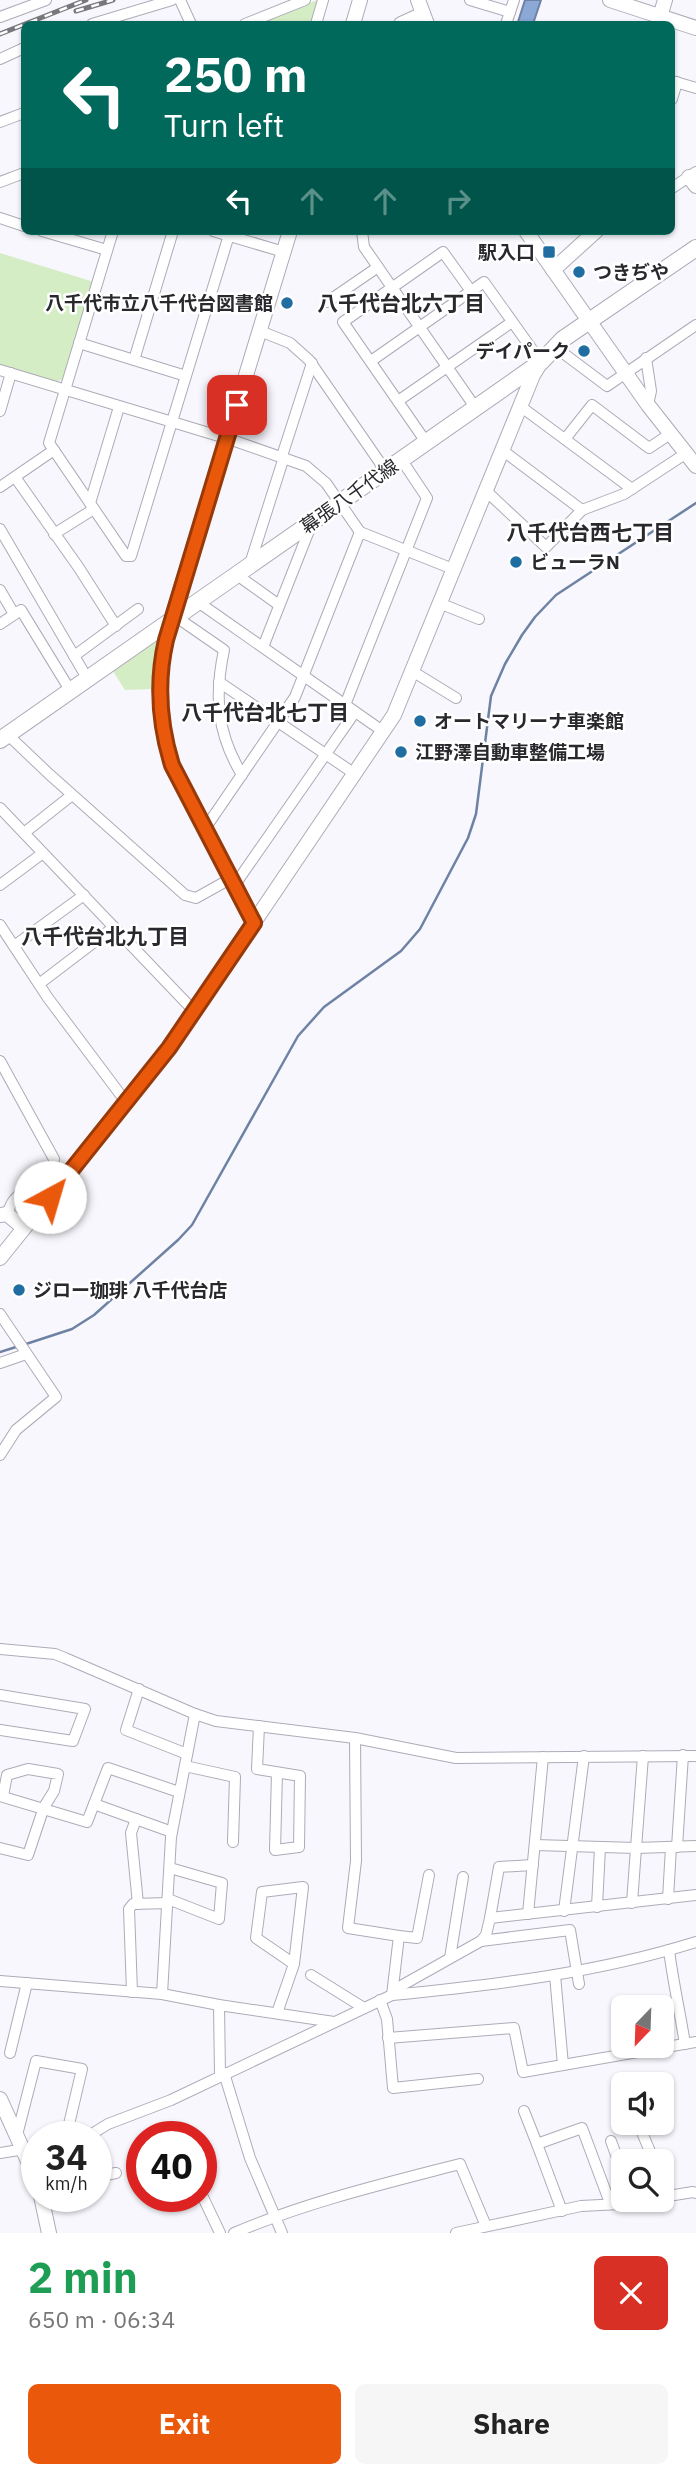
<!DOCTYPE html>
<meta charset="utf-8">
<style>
:root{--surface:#fff;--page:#f6f6f6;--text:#222;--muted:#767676;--accent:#ea580c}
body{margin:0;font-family:"IBM Plex Sans","Noto Sans JP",sans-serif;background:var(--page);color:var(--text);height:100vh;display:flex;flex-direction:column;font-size:26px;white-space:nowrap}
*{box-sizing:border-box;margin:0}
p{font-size:23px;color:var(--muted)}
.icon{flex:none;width:38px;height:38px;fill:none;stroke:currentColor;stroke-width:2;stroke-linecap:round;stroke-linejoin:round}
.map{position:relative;height:2233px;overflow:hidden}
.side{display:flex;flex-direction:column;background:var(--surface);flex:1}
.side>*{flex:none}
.guide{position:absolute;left:21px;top:21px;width:654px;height:214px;border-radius:10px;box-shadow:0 2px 5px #0004;background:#00695c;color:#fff;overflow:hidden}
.needle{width:46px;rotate:203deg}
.controls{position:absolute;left:611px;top:1995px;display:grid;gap:14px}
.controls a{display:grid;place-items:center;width:63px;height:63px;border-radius:10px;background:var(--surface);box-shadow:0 2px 5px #0004;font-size:35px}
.speed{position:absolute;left:21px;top:2121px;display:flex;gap:14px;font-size:35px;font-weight:700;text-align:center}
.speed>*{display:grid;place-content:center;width:91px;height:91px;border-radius:50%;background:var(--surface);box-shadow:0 2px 5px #0004;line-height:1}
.speed small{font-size:18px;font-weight:400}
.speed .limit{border:10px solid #d22;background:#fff;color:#111}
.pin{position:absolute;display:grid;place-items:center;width:60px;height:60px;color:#fff;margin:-30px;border-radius:14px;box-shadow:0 4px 10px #0006}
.me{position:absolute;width:77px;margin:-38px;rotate:39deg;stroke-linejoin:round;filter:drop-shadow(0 0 5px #0008)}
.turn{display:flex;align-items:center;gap:24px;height:147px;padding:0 28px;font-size:32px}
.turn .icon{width:91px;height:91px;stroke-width:2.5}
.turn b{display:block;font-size:49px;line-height:60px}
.lanes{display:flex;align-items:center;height:66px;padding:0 28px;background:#0003;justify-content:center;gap:35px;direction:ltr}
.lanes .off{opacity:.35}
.round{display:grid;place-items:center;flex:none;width:74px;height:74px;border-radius:10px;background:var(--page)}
.head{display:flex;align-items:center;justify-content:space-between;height:119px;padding:0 28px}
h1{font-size:42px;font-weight:700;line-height:52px;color:#1e9e55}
.button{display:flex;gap:14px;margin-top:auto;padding:14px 28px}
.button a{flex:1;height:80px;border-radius:10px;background:var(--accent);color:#fff;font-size:28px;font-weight:700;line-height:80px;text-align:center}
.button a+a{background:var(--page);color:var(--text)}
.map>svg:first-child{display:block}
</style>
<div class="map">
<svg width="696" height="2233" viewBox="0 0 696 2233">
<rect width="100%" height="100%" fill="#f8f7fd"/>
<g fill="#d5edc5">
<polygon points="317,0 311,24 269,24 269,20"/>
<polygon points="0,253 94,282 64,379 55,382 0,365"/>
<polygon points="156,637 160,638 152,689 125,690 111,668"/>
</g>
<polygon fill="#8ca8d7" stroke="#6e82a4" stroke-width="2" points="525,0 541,0 533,24 518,22"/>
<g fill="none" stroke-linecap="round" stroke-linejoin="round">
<g stroke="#6e82a4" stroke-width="2.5">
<polyline points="26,1344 72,1329 94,1315 178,1240 192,1225 298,1036 324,1007 401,951 420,929 468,838 476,814 491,696 505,664 522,635 535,617 556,595 696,503"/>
<polyline points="0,1352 16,1347"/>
</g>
<g stroke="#aeabb8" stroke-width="12">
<g id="minor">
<polyline points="180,0 191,24"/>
<polyline points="470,0 510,12"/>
<polyline points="0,17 46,0"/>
<polyline points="92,24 172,0"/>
<polyline points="245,24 305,0"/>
<polyline points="316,24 323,0"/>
<polyline points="506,24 514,0"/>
<polyline points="0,59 24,48"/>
<polyline points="672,81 696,88"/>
<polyline points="672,99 677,82"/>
<polyline points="0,122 24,113"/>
<polyline points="0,182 24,173"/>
<polyline points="672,188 696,172"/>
<polyline points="0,218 24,226"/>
<polyline points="42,231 107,250"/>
<polyline points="113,231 49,443 126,556 131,556 229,235"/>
<polyline points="213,231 284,252"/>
<polyline points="362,231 364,247 475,407"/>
<polyline points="327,302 378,267"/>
<polyline points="260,331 290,343 309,360 385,470"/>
<polyline points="79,343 186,376"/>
<polyline points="555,347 607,386 696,325"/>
<polyline points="646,358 651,391 648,405"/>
<polyline points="134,360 173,231"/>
<polyline points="371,361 484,282 541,362"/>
<polyline points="0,370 232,440 306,466 326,483 360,532 453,569"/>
<polyline points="398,401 512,322"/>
<polyline points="520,406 632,489"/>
<polyline points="0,411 11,373"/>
<polyline points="565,439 592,405 649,448 670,434"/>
<polyline points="426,442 343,322 443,252 471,291"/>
<polyline points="502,450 582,510"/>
<polyline points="282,456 312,363"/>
<polyline points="15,477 79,568 116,626"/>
<polyline points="0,487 54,450"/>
<polyline points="485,490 546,547 582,510 624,494 685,454"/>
<polyline points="90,503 119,407"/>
<polyline points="0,529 87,678"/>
<polyline points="54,534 94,509"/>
<polyline points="249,567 284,457"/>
<polyline points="237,575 279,605"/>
<polyline points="0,590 14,614"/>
<polyline points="198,602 384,732"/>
<polyline points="439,603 479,619"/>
<path d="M 172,618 L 182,621 L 224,650 C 214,697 217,733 242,775"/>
<polyline points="0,624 21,610 70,690"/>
<polyline points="263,647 312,523"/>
<polyline points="74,656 138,609"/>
<polyline points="412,671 456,698"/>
<polyline points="219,682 355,774"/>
<polyline points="345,705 427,498 401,459"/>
<polyline points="7,734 49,774 185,895 196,898 230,879"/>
<polyline points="0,808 195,1012"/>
<polyline points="204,830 295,697 360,532"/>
<polyline points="24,833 72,795"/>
<polyline points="0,885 43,853"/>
<polyline points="234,886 355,712"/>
<polyline points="0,925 48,998 126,1102"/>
<polyline points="14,946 84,895"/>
<polyline points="39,984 114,927"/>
<path d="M 0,1061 L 54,1159 C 54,1180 26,1186 15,1199 C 11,1202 9,1210 7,1214"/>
<polyline points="0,1314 56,1397 16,1430 0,1455"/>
<polyline points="0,1363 26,1354"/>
<polyline points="0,1649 55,1654 65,1658 195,1714 216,1721 355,1738 456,1758 696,1756"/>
<polyline points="139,1689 126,1730 187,1754"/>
<polyline points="0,1695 85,1709 73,1741 0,1730"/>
<polyline points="259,1726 257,1769 300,1776 299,1847 275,1850 277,1773"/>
<path d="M 355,1738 L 356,1861 L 348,1928 L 399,1936 L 392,1995 C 495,1985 597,1973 696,1942"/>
<polyline points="643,1756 636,1848 696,1846"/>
<polyline points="185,1766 235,1777 233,1842"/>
<polyline points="0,1796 87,1822 108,1768 179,1792"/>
<polyline points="94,1804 172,1832"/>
<polyline points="136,1819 131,1833 138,1904"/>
<polyline points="535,1845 636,1848 632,1903"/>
<polyline points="677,1847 683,1755"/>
<polyline points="0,1848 28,1855 44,1807 54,1791 58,1774 28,1769 7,1775 3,1796"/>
<polyline points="168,1899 219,1919 222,1883 170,1868"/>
<polyline points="668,1899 671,1847"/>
<polyline points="597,1907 600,1847"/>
<polyline points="564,1911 584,1756"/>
<polyline points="528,1914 543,1757"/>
<polyline points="490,1918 499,1867 533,1865"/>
<polyline points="399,1936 417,1938 429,1875"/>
<polyline points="481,1941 570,1930 579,1984"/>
<path d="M 669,1950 C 673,1982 680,2012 685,2044"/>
<polyline points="450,1958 463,1877"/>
<polyline points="311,1975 364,2008"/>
<polyline points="0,1981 162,1994 219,2005 334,2022"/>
<polyline points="132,1992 129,1909 133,1904 168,1903"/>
<polyline points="162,1994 171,1837 195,1714"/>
<polyline points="380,2000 387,2019 393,2088 478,2079"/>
<polyline points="219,2005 220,2075"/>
<polyline points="277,2013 294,1964 303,1887 262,1892 256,1938 294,1964"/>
<polyline points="388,2038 514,2028 523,2072 563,2065 555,1975"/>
<polyline points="10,2053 27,1983"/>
<polyline points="563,2065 696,2042"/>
<polyline points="224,2073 250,2158 282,2233"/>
<polyline points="524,2111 537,2144"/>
<polyline points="641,2130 654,2161"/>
<polyline points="17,2135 36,2061 82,2069 66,2137"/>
<polyline points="87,2137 108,2124 171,2100 392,1995 399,1987 481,1941 486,1935 490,1918 696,1895"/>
<polyline points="611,2141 623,2174"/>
<polyline points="0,2153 37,2147"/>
<polyline points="96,2177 116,2173"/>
<polyline points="662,2179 668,2195"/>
<polyline points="201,2193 220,2233"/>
<polyline points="662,2197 693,2192 696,2193"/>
<polyline points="562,2211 537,2144 582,2128 610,2203"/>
<path d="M 234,2233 C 307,2202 383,2184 460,2164 L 486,2226"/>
<polyline points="456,2233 581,2206 640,2203 652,2200"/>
</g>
</g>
<g stroke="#aeabb8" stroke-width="16">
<g id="tertiary">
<polyline points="418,0 427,24"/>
<polyline points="610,0 696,28"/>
<polyline points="658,23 665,0"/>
<polyline points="353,24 360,0"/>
<polyline points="401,24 423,14"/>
<polyline points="689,177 696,186"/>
<polyline points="526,231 648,405 696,466"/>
<polyline points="553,270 596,231"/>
<path d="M 254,923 L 172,765 C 155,712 157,671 172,618 L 290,231"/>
<polyline points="0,1215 7,1214 24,1228"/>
<polyline points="0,1258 169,1048 394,715 533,375 541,362"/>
<polyline points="0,2099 37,2181"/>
<polyline points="41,2196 49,2233"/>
</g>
</g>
<g stroke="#aeabb8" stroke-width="18">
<polyline id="secondary" points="0,740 541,362 563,339 696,248"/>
</g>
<use href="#minor" stroke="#fff" stroke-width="10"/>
<use href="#tertiary" stroke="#fff" stroke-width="14"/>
<use href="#secondary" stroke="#fff" stroke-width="16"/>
<g stroke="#78777c" stroke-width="5">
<g id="rail">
<polyline points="76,11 113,0"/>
<polyline points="0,34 86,0"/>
</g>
</g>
<use href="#rail" stroke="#fff" stroke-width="2.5" stroke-dasharray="8" stroke-linecap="butt"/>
</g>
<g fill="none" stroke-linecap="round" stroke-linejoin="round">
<g stroke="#983908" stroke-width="18">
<path id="route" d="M 50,1197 L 169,1048 L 254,923 L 172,765 C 159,723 156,683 166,640 L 237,405"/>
</g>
<use href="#route" stroke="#ea580c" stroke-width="12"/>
</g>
<g fill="#206ea1" stroke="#fff" stroke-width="2.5">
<rect x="542" y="245" width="14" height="14" rx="3.5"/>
<circle cx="579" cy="272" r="7"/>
<circle cx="287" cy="303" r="7"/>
<circle cx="584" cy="351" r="7"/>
<circle cx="516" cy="562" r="7"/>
<circle cx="420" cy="721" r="7"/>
<circle cx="401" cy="752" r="7"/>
<circle cx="19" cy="1290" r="7"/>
</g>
<g text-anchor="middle" stroke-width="5" stroke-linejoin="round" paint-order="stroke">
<g font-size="19" font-weight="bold" fill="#29282d" stroke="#fff" text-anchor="start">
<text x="535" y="259" text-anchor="end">駅入口</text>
<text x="593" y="279">つきぢや</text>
<text x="273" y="310" text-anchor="end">八千代市立八千代台図書館</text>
<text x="570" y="358" text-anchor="end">デイパーク</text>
<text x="530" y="569">ビューラN</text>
<text x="434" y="728">オートマリーナ車楽館</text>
<text x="415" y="759">江野澤自動車整備工場</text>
<text x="33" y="1297">ジロー珈琲 八千代台店</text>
</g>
<g font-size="19" fill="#29282d" stroke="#fff">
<text transform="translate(349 496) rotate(-35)" y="7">幕張八千代線</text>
</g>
<g font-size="21" font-weight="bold" fill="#29282d" stroke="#fff">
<text x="401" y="311">八千代台北六丁目</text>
<text x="590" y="540">八千代台西七丁目</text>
<text x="265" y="720">八千代台北七丁目</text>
<text x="105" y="944">八千代台北九丁目</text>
</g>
</g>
</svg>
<div class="controls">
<a><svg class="needle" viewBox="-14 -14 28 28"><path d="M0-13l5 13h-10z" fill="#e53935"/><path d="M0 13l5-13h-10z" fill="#767676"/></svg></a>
<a><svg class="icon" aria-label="sound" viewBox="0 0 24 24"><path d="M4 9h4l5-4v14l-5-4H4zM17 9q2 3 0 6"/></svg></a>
<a><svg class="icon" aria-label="search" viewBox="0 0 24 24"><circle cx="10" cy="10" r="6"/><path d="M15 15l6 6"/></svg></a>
</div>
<div class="speed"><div>34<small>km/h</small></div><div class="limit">40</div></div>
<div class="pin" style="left:237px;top:405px;background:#d93025"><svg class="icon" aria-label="arrive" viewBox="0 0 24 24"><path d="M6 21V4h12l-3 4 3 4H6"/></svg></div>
<svg class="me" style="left:50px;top:1197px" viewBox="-20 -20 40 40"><circle r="19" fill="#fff"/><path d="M0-13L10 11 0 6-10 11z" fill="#ea580c"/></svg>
<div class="guide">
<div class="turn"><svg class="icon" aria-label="left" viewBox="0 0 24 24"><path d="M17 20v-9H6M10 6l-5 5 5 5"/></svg><div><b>250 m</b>Turn left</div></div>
<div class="lanes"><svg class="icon" aria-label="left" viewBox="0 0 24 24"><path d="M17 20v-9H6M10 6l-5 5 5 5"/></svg><svg class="icon off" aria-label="ahead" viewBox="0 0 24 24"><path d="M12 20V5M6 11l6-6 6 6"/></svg><svg class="icon off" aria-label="ahead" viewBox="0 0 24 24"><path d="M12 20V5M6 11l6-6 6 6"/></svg><svg class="icon off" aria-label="right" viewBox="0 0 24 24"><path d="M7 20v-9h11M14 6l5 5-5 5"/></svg></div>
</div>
</div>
<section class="side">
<div class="head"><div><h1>2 min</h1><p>650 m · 06:34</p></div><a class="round" style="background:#d93025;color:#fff"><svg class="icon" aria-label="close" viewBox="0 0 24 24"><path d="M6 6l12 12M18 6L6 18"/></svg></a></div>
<div class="button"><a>Exit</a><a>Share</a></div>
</section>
